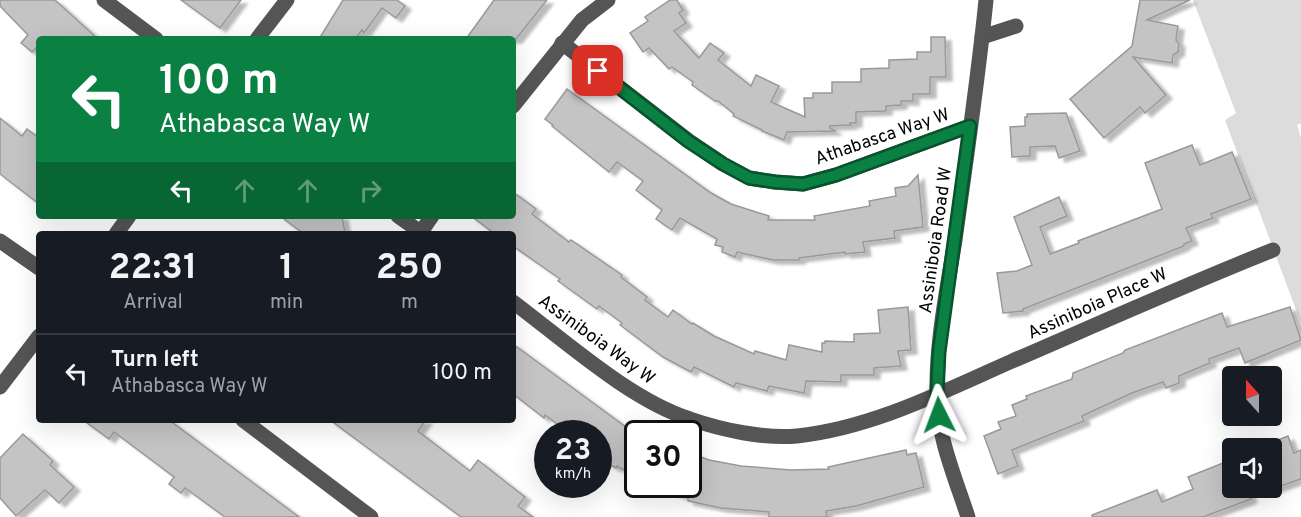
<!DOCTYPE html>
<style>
:root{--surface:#171b24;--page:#20242c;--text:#f1f3f6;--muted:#9ea1a6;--line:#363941}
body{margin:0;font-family:Overpass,sans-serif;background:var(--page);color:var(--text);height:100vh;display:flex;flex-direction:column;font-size:22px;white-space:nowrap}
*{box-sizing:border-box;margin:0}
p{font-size:20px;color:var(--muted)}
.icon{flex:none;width:33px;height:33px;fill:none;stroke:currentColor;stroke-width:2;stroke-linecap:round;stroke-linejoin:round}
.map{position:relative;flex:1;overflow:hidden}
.sheet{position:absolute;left:36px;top:231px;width:480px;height:192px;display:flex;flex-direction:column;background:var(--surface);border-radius:6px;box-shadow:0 6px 24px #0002}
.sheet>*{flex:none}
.guide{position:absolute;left:36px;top:36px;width:480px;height:183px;border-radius:6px;box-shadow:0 6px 24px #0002;background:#0b8043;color:#fff;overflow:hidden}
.needle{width:39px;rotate:339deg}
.tools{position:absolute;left:1222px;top:366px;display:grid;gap:12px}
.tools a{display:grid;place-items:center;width:60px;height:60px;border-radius:6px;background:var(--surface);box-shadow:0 6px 24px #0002;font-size:30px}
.speed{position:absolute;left:534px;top:420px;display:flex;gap:12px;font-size:30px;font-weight:700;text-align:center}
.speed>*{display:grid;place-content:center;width:78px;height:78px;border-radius:50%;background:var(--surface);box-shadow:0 6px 24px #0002;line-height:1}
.speed small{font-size:15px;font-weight:400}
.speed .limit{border:3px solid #111;border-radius:9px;background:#fff;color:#111}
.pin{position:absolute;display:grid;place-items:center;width:51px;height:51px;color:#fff;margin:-26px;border-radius:12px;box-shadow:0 3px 9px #0006}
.me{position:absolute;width:66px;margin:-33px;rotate:357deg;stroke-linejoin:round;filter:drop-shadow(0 0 4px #0008)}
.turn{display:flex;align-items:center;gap:21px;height:126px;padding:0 24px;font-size:27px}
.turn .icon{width:78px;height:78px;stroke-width:2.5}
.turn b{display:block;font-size:42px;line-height:51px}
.lanes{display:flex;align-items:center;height:57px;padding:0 24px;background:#0003;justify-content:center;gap:30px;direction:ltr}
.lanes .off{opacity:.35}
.eta{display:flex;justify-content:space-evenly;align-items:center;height:102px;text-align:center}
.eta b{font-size:36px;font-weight:700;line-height:42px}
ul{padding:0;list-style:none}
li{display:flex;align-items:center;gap:18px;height:78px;padding:0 24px;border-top:2px solid var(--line)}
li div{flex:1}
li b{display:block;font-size:22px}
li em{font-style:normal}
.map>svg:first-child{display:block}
</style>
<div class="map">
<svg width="1301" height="517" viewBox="0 0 1301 517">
<defs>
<filter id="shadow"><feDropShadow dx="6" dy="4" stdDeviation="1.5" flood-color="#0004"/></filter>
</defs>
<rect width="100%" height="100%" fill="#fff"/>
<polygon fill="#dcdcdc" points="1193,0 1301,0 1301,123 1297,125 1301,138 1301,323 1225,120 1236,113"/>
<g fill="#c4c4c4" stroke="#999" stroke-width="1.5" filter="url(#shadow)">
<polygon points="0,0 55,0 98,39 39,39 39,45 32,52 21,43 28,35 0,6"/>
<polygon points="181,0 241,0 220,28"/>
<polygon points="343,0 397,0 405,6 396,18 382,8 364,33 362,30 355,39 319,39"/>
<polygon points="494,0 547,0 516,39 466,39"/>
<polygon points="670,0 677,0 683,10 679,13 686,23 674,31 699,58 710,43 724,53 718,60 751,86 756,75 779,86 771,102 805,117 804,98 813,98 813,93 832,93 832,82 861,82 861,69 889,68 889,60 917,59 917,52 931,52 931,37 945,37 946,77 930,77 930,94 913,94 913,101 901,101 901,105 886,106 886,111 856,112 856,123 850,123 851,125 830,126 830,128 836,131 787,132 784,140 762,131 762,130 733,116 734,114 718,101 715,101 692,85 693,82 672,67 669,69 649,48 643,52 630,33 648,21 645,17"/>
<polygon points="1140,0 1190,0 1147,20 1178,26 1176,40 1179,44 1178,52 1173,55 1172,63 1133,57 1166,95 1145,113 1140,107 1104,138 1070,99 1132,46"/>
<polygon points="567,89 711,193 731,204 769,216 768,220 815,220 814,216 870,206 869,201 896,196 895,188 908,186 918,175 923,227 894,231 895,238 863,242 865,252 845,254 845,252 799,258 799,260 773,260 737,252 735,257 722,252 723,247 715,245 717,239 680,218 672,230 656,219 662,210 636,190 643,181 617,162 609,172 552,126 553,125 545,119"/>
<polygon points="1066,113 1080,151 1059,158 1055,146 1030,147 1030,156 1012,157 1010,127 1025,126 1025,117 1027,117 1027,114"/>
<polygon points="0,118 22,136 27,129 39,138 39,204 0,174"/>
<polygon points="1192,145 1200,165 1232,152 1251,199 1211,214 1213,218 1186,228 1192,241 1184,244 1184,246 1023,309 1023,311 1003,313 997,273 1017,271 1032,265 1014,217 1059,197 1067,216 1040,227 1050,254 1079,243 1078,241 1162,209 1145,163"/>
<polygon points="513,192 536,209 532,214 569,242 571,240 622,275 621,277 647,297 645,300 668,317 673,310 692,324 693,323 714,336 754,354 755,351 786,360 789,345 822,352 822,343 825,343 825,341 854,342 854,334 880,333 878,310 908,307 911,350 898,351 901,366 874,368 874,375 841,375 841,382 806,381 804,393 769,386 767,391 736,383 734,387 694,367 691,372 663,357 620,325 622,323 599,306 597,309 558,281 560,279 513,246 513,234 495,234 471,216 513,216"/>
<polygon points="280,216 342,216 345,234 304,234"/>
<polygon points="1290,307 1301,340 1245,363 1239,348 1209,359 1210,363 1179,376 1179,383 1166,388 1163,382 1132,393 1082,416 1084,421 1012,450 1018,466 998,474 984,436 1001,429 998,422 1016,416 1012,405 1027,399 1026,396 1072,379 1073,373 1123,353 1125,350 1222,313 1227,327"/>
<polygon points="513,344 638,436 638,447 626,471 617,466 616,468 598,458 598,434 570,434 545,415 544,418 513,394"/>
<polygon points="83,420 169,420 299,517 225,517 185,488 181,493 169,484 174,477 114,432 109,439"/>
<polygon points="330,420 426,420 418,431 470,471 478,460 507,483 525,497 518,506 533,517 461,517"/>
<polygon points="23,434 53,461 50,465 74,487 59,503 45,490 16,516 0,498 0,458"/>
<polygon points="1288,436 1294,453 1301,450 1301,479 1272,489 1272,464 1275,463 1272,448 1270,448 1268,444"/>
<polygon points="906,450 907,455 916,453 924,487 856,506 826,511 827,517 769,517 769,512 721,508 688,501 688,498 657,486 658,484 688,484 688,452 709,460 741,466 791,470 829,469 828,467"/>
<polygon points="1233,459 1233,488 1247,488 1251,499 1203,517 1092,517 1092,515 1157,490 1162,502 1193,489 1188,477"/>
</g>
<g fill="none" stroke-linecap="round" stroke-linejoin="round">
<g stroke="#555" stroke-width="15">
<polyline points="104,0 156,39"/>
<polyline points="982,37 1016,26"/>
<polyline points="257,39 287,0"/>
<polyline points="562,43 689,141 723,164 749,178 775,182 803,184 836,175 970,126"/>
<polyline points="513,106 582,20 608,0"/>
<polyline points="398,216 423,234"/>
<polyline points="421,232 432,216"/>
<polyline points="116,234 129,216"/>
<polyline points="0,241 39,268"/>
<path d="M 513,302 C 564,340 630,400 690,419 C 722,430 764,439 797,436 C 872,428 942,392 1010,362 C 1098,324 1185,285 1273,250"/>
<polyline points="0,387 39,336"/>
<polyline points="243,420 371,517"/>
<path d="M 968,517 C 955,477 937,436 937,394 C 936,342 947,290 955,240 C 966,160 978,80 986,0"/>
</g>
</g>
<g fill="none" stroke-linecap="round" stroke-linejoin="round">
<g stroke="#07532c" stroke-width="15">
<polyline id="route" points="598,71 688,141 723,164 749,178 775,182 803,184 836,175 970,126 939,352 937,394 939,415"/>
</g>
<use href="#route" stroke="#0b8043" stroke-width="10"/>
</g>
<g text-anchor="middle" stroke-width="4.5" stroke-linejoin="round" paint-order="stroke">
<g font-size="18" fill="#000" stroke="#fff">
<text transform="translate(882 136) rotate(-19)" y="6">Athabasca Way W</text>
<text transform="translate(935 240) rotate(-82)" y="6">Assiniboia Road W</text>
<text transform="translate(1097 303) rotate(-24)" y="6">Assiniboia Place W</text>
<text transform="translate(597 339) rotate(36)" y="6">Assiniboia Way W</text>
</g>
</g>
</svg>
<div class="tools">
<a><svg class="needle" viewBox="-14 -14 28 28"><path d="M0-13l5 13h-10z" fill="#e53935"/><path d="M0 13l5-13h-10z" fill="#9ea1a6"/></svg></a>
<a><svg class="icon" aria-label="sound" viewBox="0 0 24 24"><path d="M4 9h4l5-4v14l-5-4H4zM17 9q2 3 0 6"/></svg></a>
</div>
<div class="speed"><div>23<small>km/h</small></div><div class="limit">30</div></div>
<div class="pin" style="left:598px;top:71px;background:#d93025"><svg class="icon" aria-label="arrive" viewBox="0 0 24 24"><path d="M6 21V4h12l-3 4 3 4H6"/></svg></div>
<svg class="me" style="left:939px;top:415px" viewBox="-20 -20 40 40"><path d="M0-17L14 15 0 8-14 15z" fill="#0b8043" stroke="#fff" stroke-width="4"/></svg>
<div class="guide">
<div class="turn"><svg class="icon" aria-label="left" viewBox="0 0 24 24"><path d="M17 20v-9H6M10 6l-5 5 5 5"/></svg><div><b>100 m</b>Athabasca Way W</div></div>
<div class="lanes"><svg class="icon" aria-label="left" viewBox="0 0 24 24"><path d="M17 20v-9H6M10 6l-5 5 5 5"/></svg><svg class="icon off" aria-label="ahead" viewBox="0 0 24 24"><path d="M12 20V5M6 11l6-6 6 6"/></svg><svg class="icon off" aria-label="ahead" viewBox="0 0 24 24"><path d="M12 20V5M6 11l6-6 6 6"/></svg><svg class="icon off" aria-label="right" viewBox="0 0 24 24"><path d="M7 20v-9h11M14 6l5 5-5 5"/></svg></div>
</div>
<section class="sheet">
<div class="eta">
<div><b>22:31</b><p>Arrival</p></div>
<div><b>1</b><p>min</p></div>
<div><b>250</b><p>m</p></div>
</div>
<ul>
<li><svg class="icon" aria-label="left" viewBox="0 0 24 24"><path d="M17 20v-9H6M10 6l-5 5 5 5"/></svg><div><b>Turn left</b><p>Athabasca Way W</p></div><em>100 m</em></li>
</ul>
</section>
</div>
